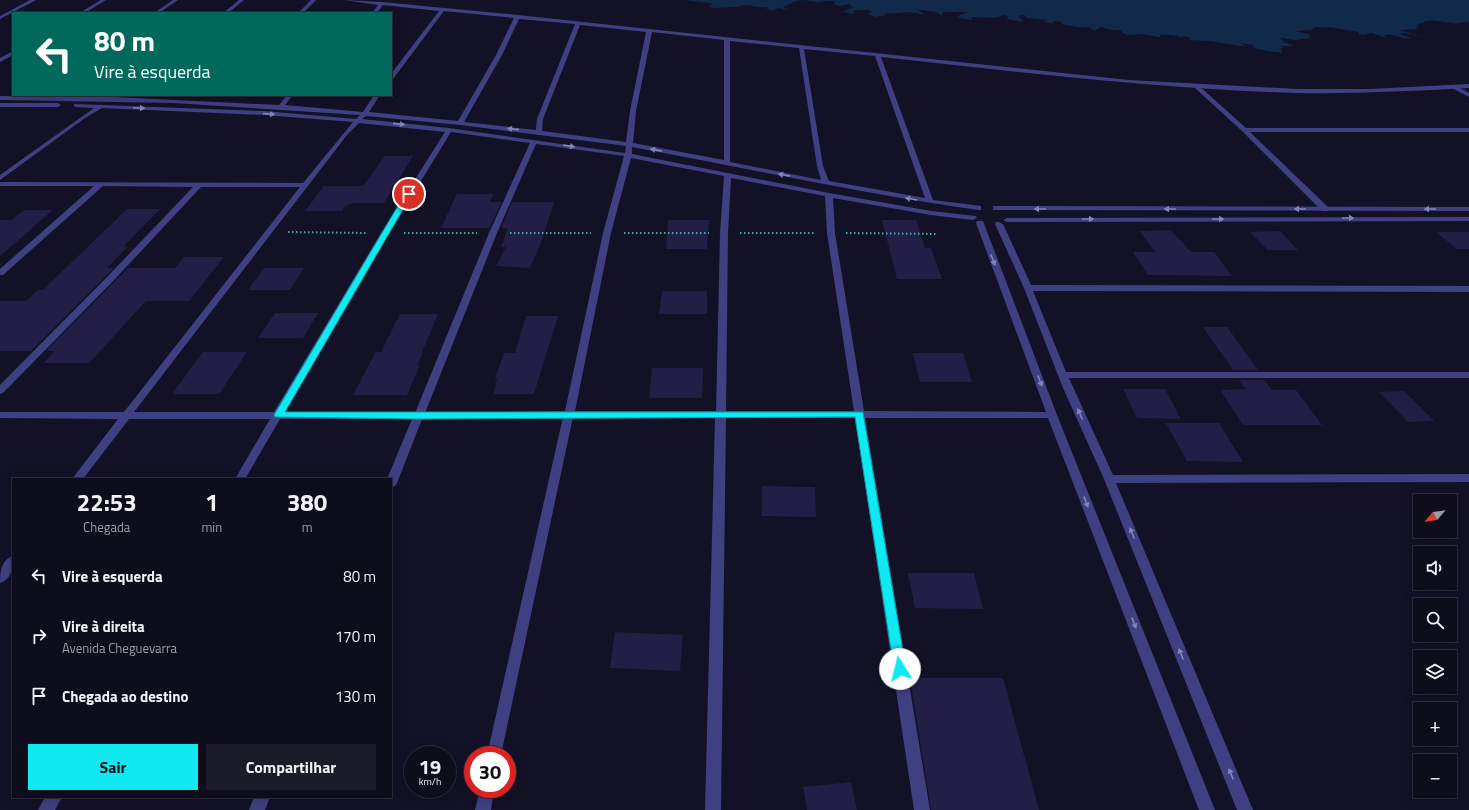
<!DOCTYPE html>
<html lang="pt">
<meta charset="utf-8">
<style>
:root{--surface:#0e0d1c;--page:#1c1b29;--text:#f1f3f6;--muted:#9b9ca3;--line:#2e2d3b;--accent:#0ee9f2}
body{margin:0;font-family:"Titillium Web",sans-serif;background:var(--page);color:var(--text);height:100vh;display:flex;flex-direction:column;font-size:15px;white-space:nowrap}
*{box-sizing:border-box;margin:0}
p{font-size:13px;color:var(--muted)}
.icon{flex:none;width:22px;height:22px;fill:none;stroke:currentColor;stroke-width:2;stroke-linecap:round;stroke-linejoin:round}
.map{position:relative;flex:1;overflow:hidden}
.details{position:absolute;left:12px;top:478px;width:380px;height:320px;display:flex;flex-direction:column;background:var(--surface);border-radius:0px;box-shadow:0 2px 10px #0003,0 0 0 1px var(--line)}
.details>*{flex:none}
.banner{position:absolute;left:12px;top:12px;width:380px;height:84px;border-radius:0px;box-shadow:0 2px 10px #0003,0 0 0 1px var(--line);background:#00695c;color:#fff;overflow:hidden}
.needle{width:26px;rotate:242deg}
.buttons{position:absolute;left:1413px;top:494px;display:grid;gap:8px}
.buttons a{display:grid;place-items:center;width:44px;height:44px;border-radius:0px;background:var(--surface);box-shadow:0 2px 10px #0003,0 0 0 1px var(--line);font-size:20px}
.speed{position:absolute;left:404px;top:746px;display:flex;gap:8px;font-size:20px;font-weight:700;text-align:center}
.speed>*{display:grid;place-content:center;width:52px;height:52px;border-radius:50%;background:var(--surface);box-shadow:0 2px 10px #0003,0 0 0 1px var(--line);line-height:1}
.speed small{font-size:10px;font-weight:400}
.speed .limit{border:6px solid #d22;background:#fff;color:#111}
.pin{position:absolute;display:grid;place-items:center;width:34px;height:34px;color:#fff;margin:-17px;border:2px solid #fff;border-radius:50%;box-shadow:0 1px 4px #0007}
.me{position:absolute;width:44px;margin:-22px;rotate:351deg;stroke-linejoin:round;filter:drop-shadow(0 0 3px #0008)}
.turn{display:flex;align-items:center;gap:14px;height:84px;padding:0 16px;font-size:18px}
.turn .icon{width:52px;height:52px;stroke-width:2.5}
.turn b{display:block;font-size:28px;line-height:34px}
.eta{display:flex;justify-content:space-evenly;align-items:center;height:68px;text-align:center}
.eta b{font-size:24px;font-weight:700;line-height:28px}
.button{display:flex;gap:8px;margin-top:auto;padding:8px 16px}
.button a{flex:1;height:46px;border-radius:0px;background:var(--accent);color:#111;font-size:16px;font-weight:700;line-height:46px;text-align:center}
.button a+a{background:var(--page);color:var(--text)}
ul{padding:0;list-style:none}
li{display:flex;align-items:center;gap:12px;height:60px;padding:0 16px}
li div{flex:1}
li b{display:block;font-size:15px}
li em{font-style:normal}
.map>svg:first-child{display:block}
</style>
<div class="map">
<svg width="1469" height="810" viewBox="0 0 1469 810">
<rect width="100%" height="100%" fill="#131126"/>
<g fill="#112a4a">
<path d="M 686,0 L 803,0 L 796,1 L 783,7 L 788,10 L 778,8 L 773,11 L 767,9 L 767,7 C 758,9 746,2 738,7 L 712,8 L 709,6 L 713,4 C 704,2 696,2 686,0 Z"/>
<path d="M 805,0 L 1469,0 L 1469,22 L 1458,23 L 1458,24 C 1446,23 1437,19 1425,21 L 1424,23 L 1417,24 L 1420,26 L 1416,27 L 1417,29 L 1399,30 L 1425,37 L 1405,33 L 1398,34 L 1412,38 C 1402,41 1394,32 1384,35 L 1386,37 L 1384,37 L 1371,33 L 1363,35 L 1359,34 L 1359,32 L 1329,27 L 1325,28 L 1316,27 L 1311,30 L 1296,31 L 1311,35 L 1309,37 L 1311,38 L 1296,40 L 1280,38 L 1284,42 L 1294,46 L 1281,46 L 1284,48 L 1279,49 L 1282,50 L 1282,53 C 1274,52 1258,50 1252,47 L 1253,45 L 1240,43 L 1246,46 L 1241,46 L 1210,41 L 1189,40 L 1190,38 L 1184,36 L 1180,38 L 1179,36 L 1159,34 L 1161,36 L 1159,37 L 1142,34 L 1127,35 L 1121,32 L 1122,30 L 1112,30 L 1101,27 L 1094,31 L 1090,27 L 1077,27 L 1061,24 L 1061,22 L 1054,21 L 1052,24 L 1043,21 L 1047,20 L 1027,18 L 1024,15 L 1018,16 L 1023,20 L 1022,22 L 1007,19 L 1008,16 L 1004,15 L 995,18 L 973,17 L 971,18 L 972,20 L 954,17 L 959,17 L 959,15 L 969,12 L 943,12 L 942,15 L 944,16 C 940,15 939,13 935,12 C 931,11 922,10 918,10 L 925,15 C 910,10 900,13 884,14 L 885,16 L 877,16 L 878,18 L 867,14 L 872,12 L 868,10 L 855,10 L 853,14 L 843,12 L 853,7 L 849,4 L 840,6 L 833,4 L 836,2 C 827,0 828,1 821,2 C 816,3 810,1 805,0 Z"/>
</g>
<g fill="#231e46">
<polygon points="385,156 413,156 384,203 353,203 345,206 342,211 305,211 324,186 363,186"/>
<polygon points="457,194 493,194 490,202 502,202 489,228 441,228"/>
<polygon points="512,202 554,202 541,243 530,268 496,266 506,247 501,247 508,228 501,228"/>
<polygon points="127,209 160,209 123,247 127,247 107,268 114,268 31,351 0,351 0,301 26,301 38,290 43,290"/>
<polygon points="24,210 53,210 0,256 0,220 12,220"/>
<polygon points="668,220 709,220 707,249 666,249"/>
<polygon points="882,220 916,220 925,248 931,248 942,279 897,279"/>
<polygon points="1171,230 1191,252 1214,252 1232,276 1148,275 1133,252 1156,252 1139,231"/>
<polygon points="1280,231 1298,250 1268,250 1250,232"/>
<polygon points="1436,232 1469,232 1469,249 1457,249"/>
<polygon points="184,257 224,257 189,301 146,301 89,363 43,363 55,351 46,351 128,268 175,268"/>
<polygon points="264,268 304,268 290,290 248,290"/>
<polygon points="662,291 707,291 707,314 659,314"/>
<polygon points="275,313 318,313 303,338 258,338"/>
<polygon points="400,314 438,314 422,352 423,352 417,365 420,365 407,395 353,395 376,352 381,352"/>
<polygon points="526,316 558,316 534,394 493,394 497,379 495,379 504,353 515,353"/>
<polygon points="1203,327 1227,327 1258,370 1233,370"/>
<polygon points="203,352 247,352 219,394 172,394"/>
<polygon points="913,353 963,353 972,382 920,382"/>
<polygon points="652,368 703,368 702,398 649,398"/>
<polygon points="1239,380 1264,380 1272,390 1296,390 1322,425 1243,425 1220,390 1246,389"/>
<polygon points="1123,389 1165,389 1181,419 1137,418"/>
<polygon points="1404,391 1434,421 1408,422 1379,392"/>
<polygon points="1166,423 1219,423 1243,462 1187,461"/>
<polygon points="762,486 815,487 816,517 762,516"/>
<polygon points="908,573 974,573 983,609 915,608"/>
<polygon points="615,632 683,635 680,671 610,668"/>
<polygon points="910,678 1003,678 1039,810 931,810"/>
<polygon points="851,782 857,810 807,810 803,787"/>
</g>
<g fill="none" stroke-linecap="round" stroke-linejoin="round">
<g stroke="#36b2a4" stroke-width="2" stroke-dasharray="1.5 2.5" stroke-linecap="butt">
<polyline points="288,232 367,233"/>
<polyline points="404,233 477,233"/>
<polyline points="510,233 591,233"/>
<polyline points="624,233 709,233"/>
<polyline points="740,233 815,233"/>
<polyline points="846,233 938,234"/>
</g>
<g fill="#3e4082" fill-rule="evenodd">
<polygon points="1195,86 1199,86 1246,128 1469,128 1469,132 1250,132 1328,207 1328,211 1322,211 1242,131 1195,88"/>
<polygon points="1452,86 1456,86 1469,93 1469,97 1452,88"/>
</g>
<g fill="#3e4082" fill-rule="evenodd">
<polygon points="30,0 36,0 0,19 0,16"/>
<polygon points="101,0 106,0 85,13 79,13"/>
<polygon points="173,0 178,0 159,13 154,13"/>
<polygon points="239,0 244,0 228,13 223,13"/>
<polygon points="311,0 316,0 303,13 298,13"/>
<path d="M 344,0 L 382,2 L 518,15 L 1129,80 L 1297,89 L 1370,89 L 1469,84 L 1469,88 C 1412,91 1354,94 1297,93 C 1158,89 1019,72 881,57 L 933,200 L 981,206 L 981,210 L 978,210 C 862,194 747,168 632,147 L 632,154 L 829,193 L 931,211 L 976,216 L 977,218 L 973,220 L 931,215 L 833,198 L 835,233 L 864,411 L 1046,412 L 976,223 L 977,221 L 983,221 L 1057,415 L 1215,810 L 1199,810 L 1048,418 L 865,418 L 930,810 L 914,810 L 855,418 L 726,418 L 721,810 L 705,810 L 715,418 L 573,417 L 501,755 L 487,755 L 563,417 L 422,419 L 397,483 L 395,486 L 391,487 L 391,479 L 387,479 L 412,419 L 280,419 L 245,479 L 235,479 L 270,419 L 129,419 L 83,479 L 72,479 L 118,419 L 0,418 L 0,412 L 124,412 L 300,187 L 201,187 L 115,279 L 3,393 L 0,394 L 0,385 L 109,275 L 193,187 L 103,186 L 3,275 L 0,275 L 0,269 L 94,186 L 0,186 L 0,182 L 303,183 L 353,122 L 264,115 L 102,108 L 85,118 L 0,180 L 0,175 L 94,108 L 76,107 L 74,106 L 74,104 L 264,111 L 356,119 L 360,115 L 173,103 L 0,100 L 0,96 L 115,97 L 279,105 L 287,95 L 293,95 L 285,105 L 363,112 L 374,95 L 380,95 L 369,112 L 458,121 L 496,55 L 514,18 L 444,11 L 393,79 L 391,80 L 391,74 L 439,11 L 383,5 L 377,13 L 372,13 L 378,5 ZM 519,19 L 575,24 L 537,119 L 536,130 L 464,122 L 502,55 ZM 580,25 L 646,32 L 630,111 L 626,142 L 542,131 L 543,119 ZM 652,32 L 724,40 L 724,160 L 633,143 L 636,111 ZM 730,41 L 799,48 L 817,166 L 821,180 L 730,162 ZM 804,49 L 875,56 L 925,198 L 829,181 L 823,166 ZM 366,116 L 460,125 L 611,144 L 626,146 L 625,153 L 449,128 L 362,119 ZM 359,123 L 445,132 L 381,233 L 274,412 L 134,412 L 347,135 ZM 451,132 L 530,143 L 489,233 L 415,413 L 284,412 L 389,233 ZM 536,144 L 624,156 L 603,233 L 565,411 L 425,413 L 497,233 ZM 631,158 L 724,176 L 720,233 L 716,411 L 575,411 L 611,233 ZM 731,178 L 825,196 L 827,233 L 854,411 L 726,411 L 728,233 Z"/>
<polygon points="13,51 13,55 0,62 0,58"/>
<polygon points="0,103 58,103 61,105 58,107 0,107"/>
<polygon points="993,206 1469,207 1469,211 996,210 993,210"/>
<polygon points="1469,217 1469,221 1007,222 1003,220 1007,218"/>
<polygon points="996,222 999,222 1003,224 1031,285 1469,286 1469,292 1033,291 1066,372 1469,372 1469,378 1069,378 1113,475 1469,474 1469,482 1116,483 1253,810 1237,810 1104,479 1063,388 1024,288 995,224"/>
<path d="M 13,556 C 13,567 12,579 0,583 C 0,572 1,560 13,556 Z"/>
<polygon points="480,789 494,789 491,810 475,810"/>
<polygon points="45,797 62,797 55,810 38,810"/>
<polygon points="254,797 270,797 265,810 249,810"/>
</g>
</g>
<defs><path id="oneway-solid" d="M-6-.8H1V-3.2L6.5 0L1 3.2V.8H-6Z"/></defs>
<g fill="#8484b9">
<use href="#oneway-solid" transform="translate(139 108) rotate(2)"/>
<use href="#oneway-solid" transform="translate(269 114) rotate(4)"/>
<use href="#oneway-solid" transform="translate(399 124) rotate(6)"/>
<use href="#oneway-solid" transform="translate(513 129) rotate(-174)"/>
<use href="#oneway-solid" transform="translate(569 146) rotate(8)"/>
<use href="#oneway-solid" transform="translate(656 150) rotate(-169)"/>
<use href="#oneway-solid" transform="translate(784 175) rotate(-169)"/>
<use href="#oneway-solid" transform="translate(911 199) rotate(-170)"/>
<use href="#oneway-solid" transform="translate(1040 209) rotate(-180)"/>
<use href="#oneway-solid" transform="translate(1170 209) rotate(180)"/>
<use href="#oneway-solid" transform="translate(1300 209) rotate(180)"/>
<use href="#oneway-solid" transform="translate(1430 209) rotate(-180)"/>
<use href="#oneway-solid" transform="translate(1348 218)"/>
<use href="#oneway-solid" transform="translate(1088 219)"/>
<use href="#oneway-solid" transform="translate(1218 219)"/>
<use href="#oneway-solid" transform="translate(993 260) rotate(69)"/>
<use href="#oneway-solid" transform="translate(1040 381) rotate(69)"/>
<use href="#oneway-solid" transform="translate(1080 414) rotate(-114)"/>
<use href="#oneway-solid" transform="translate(1086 502) rotate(69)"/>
<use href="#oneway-solid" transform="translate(1132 533) rotate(-112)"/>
<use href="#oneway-solid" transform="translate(1134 623) rotate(69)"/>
<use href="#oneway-solid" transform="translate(1181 654) rotate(-112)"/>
<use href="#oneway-solid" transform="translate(1231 774) rotate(-112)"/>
</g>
<polygon fill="#0ee9f2" stroke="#09979d" points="409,192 412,194 285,412 863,412 906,669 904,673 900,674 896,673 894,669 855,417 418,419 275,417 274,415 405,194"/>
</svg>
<div class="buttons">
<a><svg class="needle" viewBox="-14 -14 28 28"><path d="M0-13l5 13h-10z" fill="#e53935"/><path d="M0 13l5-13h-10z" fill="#9b9ca3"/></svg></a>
<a><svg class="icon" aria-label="sound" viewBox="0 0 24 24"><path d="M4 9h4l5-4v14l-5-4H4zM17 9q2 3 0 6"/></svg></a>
<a><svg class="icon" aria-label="search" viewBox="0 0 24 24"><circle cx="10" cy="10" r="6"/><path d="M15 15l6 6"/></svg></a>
<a><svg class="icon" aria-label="layers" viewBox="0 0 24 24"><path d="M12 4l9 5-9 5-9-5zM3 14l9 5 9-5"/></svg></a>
<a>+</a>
<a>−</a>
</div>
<div class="speed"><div>19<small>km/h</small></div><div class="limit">30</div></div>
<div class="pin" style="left:409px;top:194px;background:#d93025"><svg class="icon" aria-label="arrive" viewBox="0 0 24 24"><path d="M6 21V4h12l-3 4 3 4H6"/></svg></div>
<svg class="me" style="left:900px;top:669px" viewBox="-20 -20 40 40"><circle r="19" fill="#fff"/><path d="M0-13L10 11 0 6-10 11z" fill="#0ee9f2"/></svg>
<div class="banner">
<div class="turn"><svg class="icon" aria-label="left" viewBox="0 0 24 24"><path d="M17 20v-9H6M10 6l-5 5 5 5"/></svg><div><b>80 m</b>Vire à esquerda</div></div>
</div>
<section class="details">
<div class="eta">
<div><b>22:53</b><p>Chegada</p></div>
<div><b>1</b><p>min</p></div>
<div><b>380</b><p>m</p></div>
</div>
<ul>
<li><svg class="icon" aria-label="left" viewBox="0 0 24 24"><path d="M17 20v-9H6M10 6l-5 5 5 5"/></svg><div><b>Vire à esquerda</b></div><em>80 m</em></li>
<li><svg class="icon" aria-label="right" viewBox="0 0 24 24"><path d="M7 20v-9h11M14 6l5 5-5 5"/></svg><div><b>Vire à direita</b><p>Avenida Cheguevarra</p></div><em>170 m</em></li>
<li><svg class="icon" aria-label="arrive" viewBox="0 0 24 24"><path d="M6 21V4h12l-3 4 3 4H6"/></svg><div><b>Chegada ao destino</b></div><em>130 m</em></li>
</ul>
<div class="button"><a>Sair</a><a>Compartilhar</a></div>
</section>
</div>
